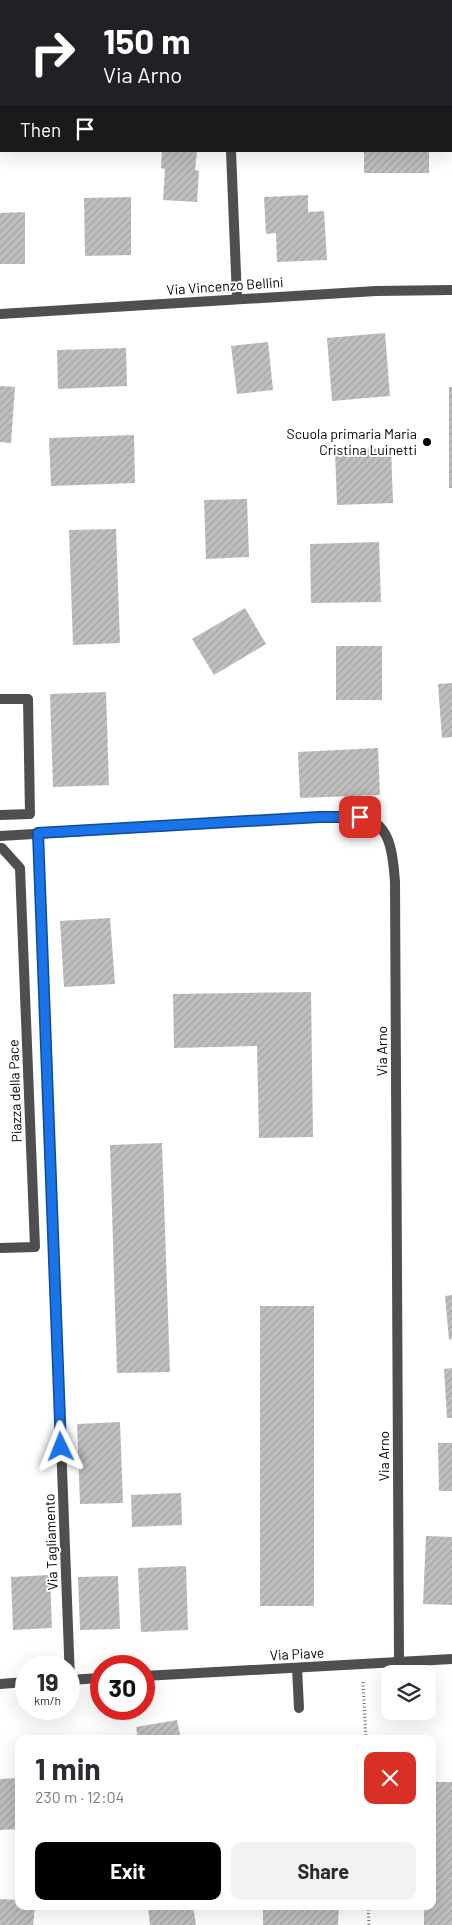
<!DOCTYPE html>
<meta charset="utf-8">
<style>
:root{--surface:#fff;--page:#f2f2f3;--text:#2b2b33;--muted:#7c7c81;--accent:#000}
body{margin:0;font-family:Barlow,sans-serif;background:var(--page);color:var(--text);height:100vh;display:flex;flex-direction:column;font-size:19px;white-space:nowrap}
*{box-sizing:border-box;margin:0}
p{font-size:16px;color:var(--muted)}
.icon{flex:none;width:28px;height:28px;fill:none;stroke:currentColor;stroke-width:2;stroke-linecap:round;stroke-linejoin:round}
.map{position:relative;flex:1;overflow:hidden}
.sheet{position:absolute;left:15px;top:1735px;width:421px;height:175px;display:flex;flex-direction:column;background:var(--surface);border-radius:10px;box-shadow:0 5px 20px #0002}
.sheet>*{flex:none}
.banner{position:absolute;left:0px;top:0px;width:452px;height:152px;box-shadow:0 5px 20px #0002;background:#202124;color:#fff;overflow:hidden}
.controls{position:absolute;left:381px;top:1665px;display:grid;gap:10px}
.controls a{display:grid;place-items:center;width:55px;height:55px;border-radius:10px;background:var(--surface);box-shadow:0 5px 20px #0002;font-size:25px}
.speed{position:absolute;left:15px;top:1655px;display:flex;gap:10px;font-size:25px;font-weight:700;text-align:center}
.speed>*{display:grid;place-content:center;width:65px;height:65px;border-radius:50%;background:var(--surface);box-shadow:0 5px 20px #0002;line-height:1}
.speed small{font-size:12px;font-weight:400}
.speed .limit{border:8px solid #d22;background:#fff;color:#111}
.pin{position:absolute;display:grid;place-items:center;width:42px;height:42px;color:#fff;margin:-21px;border-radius:10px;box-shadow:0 2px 8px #0006}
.me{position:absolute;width:55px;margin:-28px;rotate:358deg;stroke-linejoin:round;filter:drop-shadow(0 0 4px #0008)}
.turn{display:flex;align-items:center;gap:18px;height:105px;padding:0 20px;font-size:22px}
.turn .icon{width:65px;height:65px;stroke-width:2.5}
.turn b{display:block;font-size:35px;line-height:42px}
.then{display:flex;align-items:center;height:48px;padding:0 20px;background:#0003;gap:10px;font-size:19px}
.round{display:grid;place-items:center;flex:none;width:52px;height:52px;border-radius:10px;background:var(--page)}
.head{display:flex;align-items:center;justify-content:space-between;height:85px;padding:0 20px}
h1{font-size:30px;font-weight:700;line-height:38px}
.primary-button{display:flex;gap:10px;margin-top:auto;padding:10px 20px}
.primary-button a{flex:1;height:58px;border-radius:10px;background:var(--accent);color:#fff;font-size:20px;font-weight:700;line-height:58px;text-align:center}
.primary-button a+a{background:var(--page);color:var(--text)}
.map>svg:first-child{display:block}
</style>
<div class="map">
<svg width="452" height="1925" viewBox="0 0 452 1925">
<defs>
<pattern id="building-hatch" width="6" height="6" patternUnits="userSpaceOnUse" patternTransform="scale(1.25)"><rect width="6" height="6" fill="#bfbfbf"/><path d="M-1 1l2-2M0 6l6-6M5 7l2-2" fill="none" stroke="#a2a2a2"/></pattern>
</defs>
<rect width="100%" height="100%" fill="#fff"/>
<g fill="url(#building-hatch)">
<polygon points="162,151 197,151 195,170 199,171 197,202 163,200 165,169 161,168"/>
<rect x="364" y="151" width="65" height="22"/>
<polygon points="308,195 308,212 324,211 327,260 277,262 276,233 266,234 264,197"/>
<polygon points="131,197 131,255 85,256 84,198"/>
<polygon points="25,212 25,264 0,264 0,213"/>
<polygon points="385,333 390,396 332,401 327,338"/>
<polygon points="268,342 273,390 237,394 231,346"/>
<polygon points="126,348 127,386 58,389 57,350"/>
<polygon points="0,386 15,387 11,443 0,442"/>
<rect x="449" y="387" width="3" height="101"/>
<polygon points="134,435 135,483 51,486 49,438"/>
<polygon points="391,448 393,503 337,505 335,450"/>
<polygon points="247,499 249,557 206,559 204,500"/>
<polygon points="116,529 120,643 73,645 69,530"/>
<polygon points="379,542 381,602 311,603 310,544"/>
<polygon points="245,608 266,644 214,675 192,639"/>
<rect x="336" y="646" width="46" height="54"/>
<polygon points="452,683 452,737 442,738 438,684"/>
<polygon points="106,692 109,785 53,787 50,694"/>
<polygon points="378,748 380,795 300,798 298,752"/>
<polygon points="110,918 115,984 64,987 60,921"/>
<polygon points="311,992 313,1137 259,1138 257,1046 174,1048 173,994"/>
<polygon points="162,1143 170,1372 117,1373 110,1145"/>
<polygon points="452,1295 452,1339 449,1340 445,1296"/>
<rect x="260" y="1306" width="54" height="300"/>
<polygon points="452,1368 452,1418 447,1418 444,1369"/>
<polygon points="120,1422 123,1503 80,1504 77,1424"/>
<polygon points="438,1443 452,1443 452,1491 439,1491"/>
<polygon points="181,1493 182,1525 132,1527 131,1495"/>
<polygon points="426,1536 452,1537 452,1605 423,1604"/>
<polygon points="186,1566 188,1630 141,1632 138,1568"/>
<polygon points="50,1575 52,1628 13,1630 11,1577"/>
<polygon points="118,1576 120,1629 80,1630 78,1577"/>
<polygon points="177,1720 181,1739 138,1739 136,1727"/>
<polygon points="19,1778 19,1829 0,1830 0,1779"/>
<polygon points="432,1782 452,1782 452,1925 424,1925 424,1906 432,1906"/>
<polygon points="0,1899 19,1900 19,1906 35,1906 33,1925 0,1925"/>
<polygon points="148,1906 193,1906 196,1925 150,1925"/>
<polygon points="263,1906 339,1906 338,1925 263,1925"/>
</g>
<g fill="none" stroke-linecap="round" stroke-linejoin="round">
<g stroke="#717171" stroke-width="3" stroke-dasharray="1 2.5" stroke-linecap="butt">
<polyline points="363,1682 366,1739"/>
<polyline points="368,1906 369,1925"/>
</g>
<polyline stroke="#4f4f4f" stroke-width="10" points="297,1668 299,1708"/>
<g stroke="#4f4f4f" stroke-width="10">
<polyline points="224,0 224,1"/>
<polyline points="231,151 237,298"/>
<polyline points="0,314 376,291 452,290"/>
<polyline points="0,699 28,699 30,814 0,815"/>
<polyline points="38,833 70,1680"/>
<path d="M 0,836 L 319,817 C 332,817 346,816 359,817 C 392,820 393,858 395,882 L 399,1662"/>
<polyline points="0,848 2,848 20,868 35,1247 0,1248"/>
<polyline points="144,1676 452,1659"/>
<polyline points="69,1680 101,1678"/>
<polyline points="0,1684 26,1682"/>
</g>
</g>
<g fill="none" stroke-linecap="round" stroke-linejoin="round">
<g stroke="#114b97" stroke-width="12">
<polyline id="route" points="61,1447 38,833 319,817 360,817"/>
</g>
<use href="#route" stroke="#1a73e8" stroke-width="9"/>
</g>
<circle fill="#000" stroke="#fff" stroke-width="2" cx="427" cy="442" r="5"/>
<g text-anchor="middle" stroke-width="4" stroke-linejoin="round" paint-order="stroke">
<g font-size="14" fill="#000" stroke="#fff">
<text transform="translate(225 286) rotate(-4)" y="5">Via Vincenzo Bellini</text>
<text transform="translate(382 1051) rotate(-90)" y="5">Via Arno</text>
<text transform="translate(15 1091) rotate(-92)" y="5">Piazza della Pace</text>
<text transform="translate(384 1456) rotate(-90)" y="5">Via Arno</text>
<text transform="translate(51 1542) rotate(-92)" y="5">Via Tagliamento</text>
<text transform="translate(297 1654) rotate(-3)" y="5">Via Piave</text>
</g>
<g font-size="14" fill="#000" stroke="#fff" text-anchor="end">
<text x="417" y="439">Scuola primaria Maria<tspan x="417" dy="16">Cristina Luinetti</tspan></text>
</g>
</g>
</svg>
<div class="controls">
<a><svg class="icon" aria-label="layers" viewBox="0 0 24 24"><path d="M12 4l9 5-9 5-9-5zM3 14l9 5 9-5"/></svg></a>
</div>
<div class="speed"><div>19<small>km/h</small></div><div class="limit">30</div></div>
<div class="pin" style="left:360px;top:817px;background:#d93025"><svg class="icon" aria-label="arrive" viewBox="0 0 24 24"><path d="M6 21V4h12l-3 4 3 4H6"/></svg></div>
<svg class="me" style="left:61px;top:1447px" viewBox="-20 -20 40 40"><path d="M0-17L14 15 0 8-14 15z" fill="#1a73e8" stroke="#fff" stroke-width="4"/></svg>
<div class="banner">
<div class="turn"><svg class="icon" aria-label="right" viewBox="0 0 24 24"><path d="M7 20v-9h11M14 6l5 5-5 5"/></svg><div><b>150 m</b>Via Arno</div></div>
<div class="then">Then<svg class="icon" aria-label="arrive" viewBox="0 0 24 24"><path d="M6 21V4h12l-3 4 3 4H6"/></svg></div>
</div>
<section class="sheet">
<div class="head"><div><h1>1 min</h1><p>230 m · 12:04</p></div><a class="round" style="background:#d93025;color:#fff"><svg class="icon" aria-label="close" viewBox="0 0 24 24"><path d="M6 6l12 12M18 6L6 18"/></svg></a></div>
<div class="primary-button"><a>Exit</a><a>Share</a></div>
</section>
</div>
